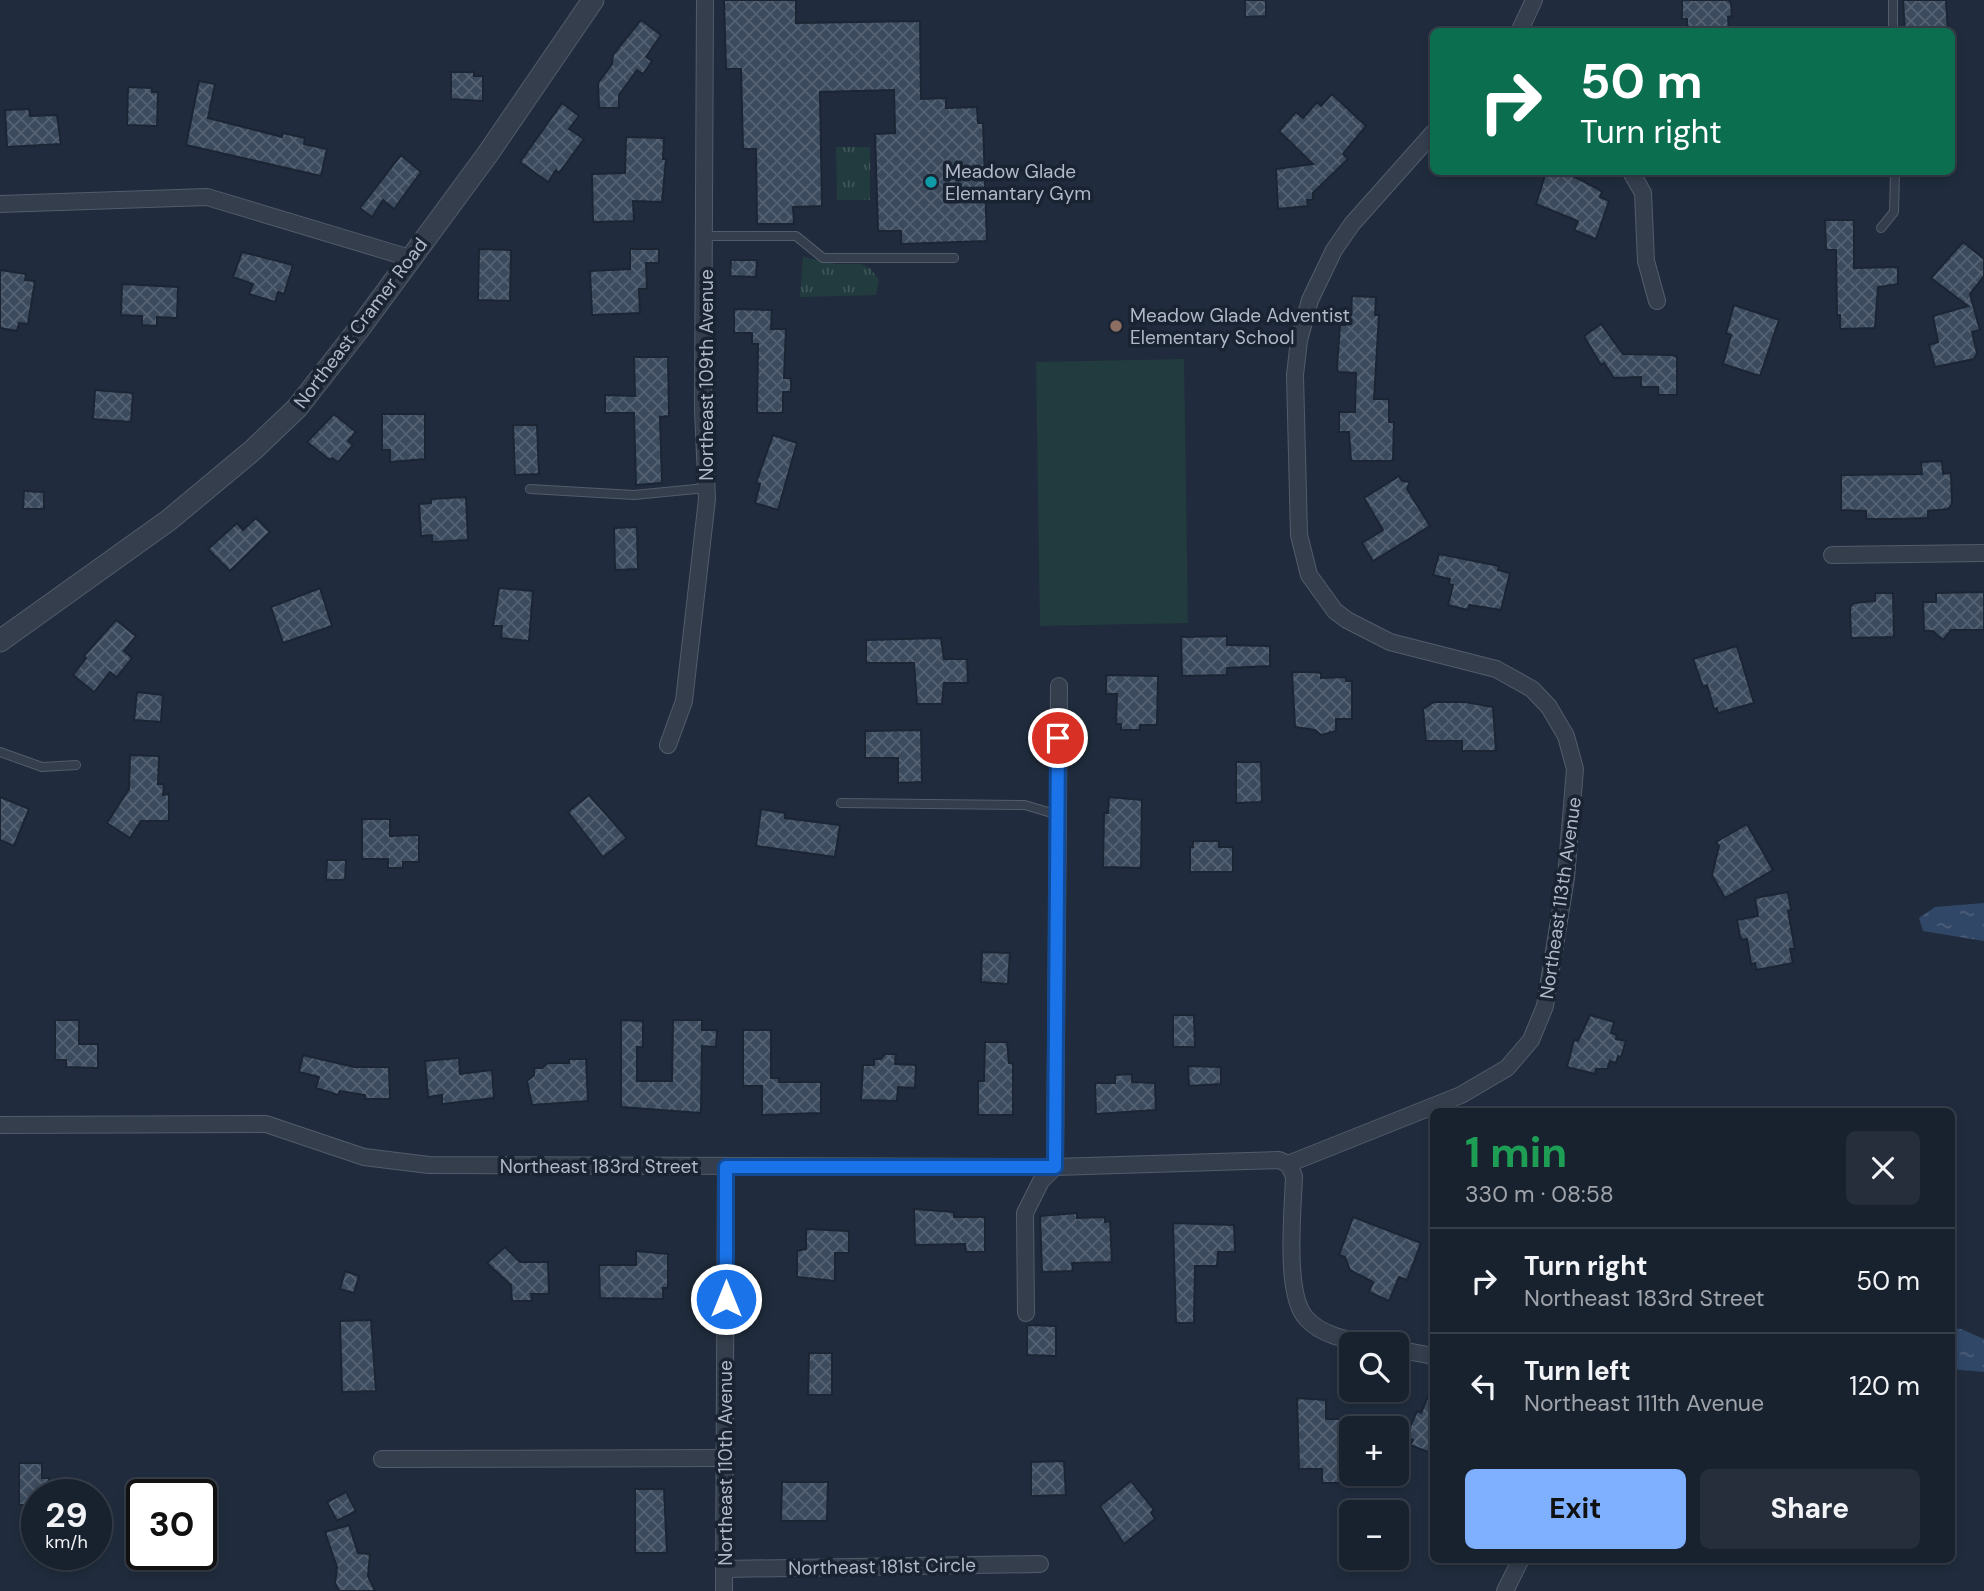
<!DOCTYPE html>
<meta charset="utf-8">
<style>
:root{--surface:#18212e;--page:#252e3a;--text:#f1f3f6;--muted:#9fa3aa;--line:#363e4a;--accent:#7eb0ff}
body{margin:0;font-family:"DM Sans",sans-serif;background:var(--page);color:var(--text);height:100vh;display:flex;flex-direction:column;font-size:26px;white-space:nowrap}
*{box-sizing:border-box;margin:0}
p{font-size:23px;color:var(--muted)}
.icon{flex:none;width:38px;height:38px;fill:none;stroke:currentColor;stroke-width:2;stroke-linecap:round;stroke-linejoin:round}
.map{position:relative;flex:1;overflow:hidden}
.side{position:absolute;left:1430px;top:1108px;width:525px;height:455px;display:flex;flex-direction:column;background:var(--surface);border-radius:10px;box-shadow:0 4px 10px #0003,0 0 0 2px var(--line)}
.side>*{flex:none}
.banner{position:absolute;left:1430px;top:28px;width:525px;height:147px;border-radius:10px;box-shadow:0 4px 10px #0003,0 0 0 2px var(--line);background:#0b6e4f;color:#fff;overflow:hidden}
.tools{position:absolute;left:1339px;top:1332px;display:grid;gap:14px}
.tools a{display:grid;place-items:center;width:70px;height:70px;border-radius:10px;background:var(--surface);box-shadow:0 4px 10px #0003,0 0 0 2px var(--line);font-size:35px}
.speed{position:absolute;left:21px;top:1479px;display:flex;gap:14px;font-size:35px;font-weight:700;text-align:center}
.speed>*{display:grid;place-content:center;width:91px;height:91px;border-radius:50%;background:var(--surface);box-shadow:0 4px 10px #0003,0 0 0 2px var(--line);line-height:1}
.speed small{font-size:18px;font-weight:400}
.speed .limit{border:4px solid #111;border-radius:10px;background:#fff;color:#111}
.pin{position:absolute;display:grid;place-items:center;width:60px;height:60px;color:#fff;margin:-30px;border:4px solid #fff;border-radius:50%;box-shadow:0 2px 7px #0007}
.me{position:absolute;width:77px;margin:-38px;rotate:0deg;stroke-linejoin:round;filter:drop-shadow(0 0 5px #0008)}
.turn{display:flex;align-items:center;gap:24px;height:147px;padding:0 35px;font-size:32px}
.turn .icon{width:91px;height:91px;stroke-width:2.5}
.turn b{display:block;font-size:49px;line-height:60px}
.round{display:grid;place-items:center;flex:none;width:74px;height:74px;border-radius:10px;background:var(--page)}
.summary{display:flex;align-items:center;justify-content:space-between;height:119px;padding:0 35px}
h1{font-size:42px;font-weight:700;line-height:52px;color:#1e9e55}
.cta{display:flex;gap:14px;margin-top:auto;padding:14px 35px}
.cta a{flex:1;height:80px;border-radius:10px;background:var(--accent);color:#111;font-size:28px;font-weight:700;line-height:80px;text-align:center}
.cta a+a{background:var(--page);color:var(--text)}
ul{padding:0;list-style:none}
li{display:flex;align-items:center;gap:21px;height:105px;padding:0 35px;border-top:2px solid var(--line)}
li div{flex:1}
li b{display:block;font-size:26px}
li em{font-style:normal}
.map>svg:first-child{display:block}
</style>
<div class="map">
<svg width="1984" height="1591" viewBox="0 0 1984 1591">
<defs>
<pattern id="grass-tufts" width="24" height="20" patternUnits="userSpaceOnUse" patternTransform="scale(1.75)"><rect width="24" height="20" fill="#223b3e"/><path d="M3 7l-1-3M5 7V3M7 7l1-3M15 17l-1-3M17 17v-4M19 17l1-3" fill="none" stroke="#405559"/></pattern>
<pattern id="water-ripples" width="26" height="14" patternUnits="userSpaceOnUse" patternTransform="scale(1.75)"><rect width="26" height="14" fill="#314767"/><path d="M2 4q2-2 4 0t4 0M15 11q2-2 4 0t4 0" fill="none" stroke="#4c5f7b"/></pattern>
<pattern id="building-cross-hatch" width="8" height="8" patternUnits="userSpaceOnUse" patternTransform="scale(1.75)"><rect width="8" height="8" fill="#3b4a5d"/><path d="M0 0l8 8M0 8l8-8" fill="none" stroke="#556273"/></pattern>
</defs>
<rect width="100%" height="100%" fill="#202c3d"/>
<g fill="url(#grass-tufts)">
<polygon points="836,147 870,147 870,200 837,200"/>
<polygon points="803,257 836,264 861,264 871,269 879,280 876,295 800,297"/>
</g>
<polygon fill="#223b3e" points="1184,359 1188,623 1040,626 1036,362"/>
<g fill="url(#water-ripples)">
<polygon points="1984,903 1984,941 1923,931 1919,918 1935,907"/>
<polygon points="1951,1328 1961,1329 1984,1339 1984,1372 1951,1369"/>
</g>
<g fill="url(#building-cross-hatch)" stroke="#1b2534" stroke-width="2">
<polygon points="724,0 796,0 796,23 920,21 921,99 946,98 946,108 977,107 978,123 983,123 987,241 901,244 901,231 878,231 875,134 895,133 894,90 820,92 822,206 793,207 794,224 757,224 756,149 743,149 741,69 726,69"/>
<polygon points="1245,0 1266,0 1266,16 1245,17"/>
<polygon points="1682,0 1728,0 1731,3 1732,16 1728,17 1729,32 1687,32 1687,19 1682,19"/>
<polygon points="1903,0 1946,0 1948,32 1905,32"/>
<polygon points="641,20 661,35 646,57 652,61 643,74 637,70 619,95 619,108 599,108 598,83 612,64 613,55"/>
<polygon points="451,72 474,72 474,76 483,76 483,101 451,99"/>
<polygon points="199,81 215,84 208,118 282,137 283,133 305,138 304,144 327,149 321,176 186,145"/>
<polygon points="128,87 152,88 152,92 158,92 157,126 127,125"/>
<polygon points="1332,94 1366,126 1343,154 1348,159 1313,193 1313,200 1307,200 1308,206 1278,209 1276,169 1313,164 1279,131 1296,112 1303,118 1317,102 1321,106"/>
<polygon points="562,103 579,116 569,129 584,139 559,173 556,170 548,182 520,162"/>
<polygon points="29,109 30,116 57,115 61,144 7,147 5,110"/>
<polygon points="626,137 664,138 663,159 666,159 662,202 633,201 634,221 593,222 592,174 625,173"/>
<polygon points="401,155 421,172 394,209 383,200 372,217 360,208"/>
<polygon points="1546,172 1562,172 1577,178 1598,189 1602,192 1600,197 1609,201 1596,239 1574,230 1578,221 1536,204"/>
<polygon points="1825,220 1854,220 1854,268 1898,267 1898,284 1878,287 1875,328 1840,329 1840,315 1837,315 1836,250 1826,250"/>
<polygon points="1963,242 1984,259 1984,276 1970,294 1980,330 1972,332 1977,353 1974,359 1935,367 1929,345 1938,342 1933,316 1968,306 1931,278"/>
<polygon points="479,249 511,250 510,301 478,300"/>
<polygon points="630,249 659,249 659,263 646,263 647,289 639,289 640,313 592,315 590,271 630,269"/>
<polygon points="242,252 293,265 284,294 278,292 275,302 249,294 253,284 233,277"/>
<polygon points="731,260 757,260 756,277 730,276"/>
<polygon points="0,270 26,274 25,280 35,281 28,324 19,323 17,331 0,328"/>
<polygon points="122,284 178,287 177,318 157,317 157,326 142,325 142,316 121,315"/>
<polygon points="1352,296 1376,297 1375,315 1379,315 1374,399 1389,399 1389,422 1394,422 1393,461 1351,461 1349,432 1339,432 1339,412 1355,412 1356,373 1338,372 1337,367 1340,325 1345,325 1346,314 1351,314"/>
<polygon points="1734,305 1779,320 1760,376 1723,364 1731,335 1726,333"/>
<polygon points="734,309 772,310 771,329 786,329 784,378 791,378 791,392 783,392 783,413 757,413 758,344 752,344 752,333 734,333"/>
<polygon points="1601,324 1623,354 1672,355 1677,357 1677,395 1658,395 1658,387 1641,387 1641,377 1614,378 1604,363 1601,365 1584,336"/>
<polygon points="634,357 668,357 669,416 660,417 662,483 636,485 634,413 605,413 605,395 635,396"/>
<polygon points="95,390 133,393 131,422 93,419"/>
<polygon points="334,414 356,432 348,441 353,445 338,462 332,458 330,460 307,442"/>
<polygon points="382,414 425,414 425,459 390,462 390,450 382,450"/>
<polygon points="513,425 537,425 539,474 515,475"/>
<polygon points="773,435 797,443 778,510 755,503 760,484 756,483"/>
<polygon points="1942,461 1943,474 1951,473 1952,504 1948,509 1928,511 1928,518 1896,519 1866,519 1866,511 1841,510 1841,475 1922,474 1921,462"/>
<polygon points="1399,476 1402,481 1410,482 1407,489 1430,526 1373,561 1362,543 1383,530 1364,498"/>
<polygon points="24,491 44,492 44,509 23,509"/>
<polygon points="466,497 468,540 432,542 432,535 421,536 419,504 431,503 431,499"/>
<polygon points="256,518 270,532 230,571 208,549 237,523 243,530"/>
<polygon points="637,527 638,569 615,570 614,528"/>
<polygon points="1439,554 1499,566 1498,570 1510,573 1501,610 1469,605 1468,610 1448,605 1453,585 1449,584 1450,579 1433,575"/>
<polygon points="320,588 332,626 283,643 271,607"/>
<polygon points="499,588 533,591 529,641 501,638 502,626 493,626"/>
<polygon points="1984,592 1984,630 1951,630 1943,640 1933,631 1924,631 1923,602 1936,602 1936,593"/>
<polygon points="1875,593 1893,593 1894,637 1851,638 1850,607 1854,603 1875,601"/>
<polygon points="116,620 136,636 124,651 132,658 117,677 110,672 94,692 73,675 86,658 84,656"/>
<polygon points="1227,636 1227,645 1270,646 1270,666 1227,668 1227,675 1182,676 1181,637"/>
<polygon points="941,638 944,659 967,659 968,683 944,683 942,704 917,704 914,663 866,663 866,640"/>
<polygon points="1737,646 1754,703 1718,713 1717,708 1714,709 1707,685 1703,687 1693,659"/>
<polygon points="1292,672 1311,672 1321,673 1321,678 1346,677 1346,681 1352,681 1352,719 1336,719 1336,731 1321,735 1315,730 1295,727"/>
<polygon points="1106,675 1158,676 1157,725 1140,725 1140,730 1121,730 1121,724 1116,724 1117,694 1106,694"/>
<polygon points="137,692 163,695 161,722 134,720"/>
<polygon points="1434,702 1465,702 1493,707 1496,751 1462,751 1462,741 1426,741 1423,709"/>
<polygon points="921,730 922,782 898,783 898,758 865,758 865,731"/>
<polygon points="130,755 159,756 158,784 164,784 163,795 169,794 169,821 141,821 130,838 107,823 129,789"/>
<polygon points="1236,762 1261,762 1262,802 1236,803"/>
<polygon points="589,795 627,838 603,857 568,812"/>
<polygon points="0,797 29,809 14,846 0,840"/>
<polygon points="1109,797 1142,800 1141,868 1103,867 1104,813 1108,813"/>
<polygon points="761,809 785,813 785,818 840,825 835,857 756,846"/>
<polygon points="362,819 390,819 390,836 419,835 419,862 403,862 403,868 388,868 388,859 362,859"/>
<polygon points="1747,824 1773,870 1725,898 1712,875 1719,846 1716,842"/>
<polygon points="1193,841 1219,841 1219,847 1233,847 1233,872 1190,872 1190,847 1193,847"/>
<polygon points="327,860 346,860 345,880 326,880"/>
<polygon points="1788,892 1791,910 1788,911 1795,949 1790,949 1793,963 1756,970 1755,963 1751,964 1747,939 1742,940 1740,936 1737,920 1758,916 1755,898"/>
<polygon points="982,952 1010,953 1008,984 981,982"/>
<polygon points="1173,1015 1194,1015 1195,1047 1173,1047"/>
<polygon points="1590,1015 1614,1022 1611,1033 1617,1035 1616,1039 1626,1041 1621,1057 1618,1056 1616,1063 1610,1061 1607,1069 1596,1069 1595,1074 1567,1067 1574,1040 1578,1041"/>
<polygon points="55,1020 79,1020 79,1044 98,1044 98,1068 66,1067 66,1060 55,1060"/>
<polygon points="621,1020 643,1021 643,1047 637,1047 637,1081 672,1081 673,1020 702,1020 702,1030 717,1030 716,1047 702,1046 701,1113 621,1107"/>
<polygon points="743,1030 771,1030 771,1078 779,1078 779,1082 821,1082 821,1113 762,1115 762,1086 743,1086"/>
<polygon points="985,1042 1007,1042 1009,1063 1013,1063 1013,1115 978,1115 978,1081 984,1081"/>
<polygon points="885,1054 896,1054 895,1064 916,1065 915,1088 898,1087 897,1101 861,1100 863,1065 874,1065 874,1059 881,1059"/>
<polygon points="303,1055 354,1067 389,1067 390,1099 365,1099 365,1095 340,1091 338,1095 316,1088 319,1077 299,1072"/>
<polygon points="459,1058 460,1074 492,1070 494,1098 442,1104 442,1095 428,1097 425,1061"/>
<polygon points="569,1059 586,1059 588,1101 532,1105 527,1081 534,1075 534,1068 542,1068 548,1063 569,1063"/>
<polygon points="1188,1066 1221,1067 1221,1084 1189,1086"/>
<polygon points="1132,1074 1132,1082 1155,1083 1156,1110 1096,1114 1095,1083 1115,1083 1115,1075"/>
<polygon points="914,1209 954,1212 954,1217 985,1217 985,1252 966,1252 965,1244 915,1245"/>
<polygon points="1077,1213 1077,1218 1105,1217 1105,1222 1110,1221 1112,1262 1072,1263 1073,1271 1042,1272 1040,1216"/>
<polygon points="1353,1217 1421,1243 1407,1280 1399,1277 1389,1301 1369,1292 1373,1282 1350,1270 1345,1257 1339,1255"/>
<polygon points="1173,1223 1234,1225 1235,1252 1218,1252 1217,1266 1195,1266 1194,1323 1176,1323"/>
<polygon points="806,1229 849,1231 849,1253 835,1253 835,1281 797,1277 797,1251 806,1249"/>
<polygon points="505,1247 520,1262 548,1262 549,1294 531,1294 532,1301 512,1301 511,1285 487,1263"/>
<polygon points="636,1251 668,1254 668,1288 663,1288 663,1299 600,1298 599,1265 636,1265"/>
<polygon points="345,1271 359,1276 354,1293 340,1289"/>
<polygon points="371,1320 376,1391 342,1392 340,1321"/>
<polygon points="1027,1325 1056,1326 1056,1356 1027,1355"/>
<polygon points="809,1353 832,1353 832,1395 808,1395"/>
<polygon points="1433,1385 1433,1442 1428,1452 1410,1445 1413,1440 1406,1436 1417,1411 1421,1413"/>
<polygon points="1297,1398 1326,1400 1326,1419 1351,1419 1351,1483 1322,1483 1322,1469 1299,1469"/>
<polygon points="1064,1461 1066,1495 1031,1496 1031,1462"/>
<polygon points="19,1463 42,1463 42,1478 49,1478 49,1494 37,1494 37,1505 19,1505"/>
<polygon points="1131,1481 1154,1510 1151,1513 1155,1519 1124,1544 1100,1506"/>
<polygon points="782,1482 828,1482 827,1521 781,1521"/>
<polygon points="635,1489 664,1489 667,1553 635,1553"/>
<polygon points="346,1492 356,1511 337,1521 327,1502"/>
<polygon points="349,1525 358,1553 370,1554 368,1576 375,1591 339,1591 335,1583 337,1567 325,1532"/>
</g>
<g fill="none" stroke-linecap="round" stroke-linejoin="round">
<g stroke="#525c6b" stroke-width="10">
<g id="service">
<polyline points="1893,0 1893,32"/>
<polyline points="1881,228 1894,212 1895,172"/>
<polyline points="705,236 796,236 823,258 954,258"/>
<polyline points="530,489 634,495 706,488"/>
<polyline points="0,752 42,767 76,765"/>
<polyline points="841,803 1025,805 1058,815"/>
</g>
</g>
<g stroke="#525c6b" stroke-width="18">
<g id="minor">
<polyline points="1519,32 1534,0"/>
<polyline points="1631,172 1643,193 1646,261 1657,301"/>
<polyline points="0,204 207,197 410,258"/>
<polyline points="1832,555 1984,553"/>
<polyline points="668,745 684,701 707,499 703,410 705,0"/>
<polyline points="0,1125 266,1124 364,1157 429,1165 1055,1167 1279,1160 1288,1164"/>
<polyline points="1288,1164 1461,1095 1507,1068 1531,1040 1545,1006 1566,878 1575,769 1566,736 1549,707 1532,689 1496,669 1390,642 1347,620 1335,611 1309,575 1299,535 1295,375 1299,340 1310,300 1334,250 1352,224 1433,133"/>
<path d="M 1288,1164 L 1294,1176 C 1293,1210 1284,1294 1306,1318 C 1322,1336 1348,1340 1370,1344"/>
<polyline points="1026,1313 1025,1213 1041,1181 1055,1167 1059,686"/>
<polyline points="1396,1349 1433,1356"/>
<polyline points="382,1459 726,1458"/>
<polyline points="724,1569 1040,1564"/>
<polyline points="724,1591 726,1167"/>
<polyline points="1505,1591 1521,1559"/>
</g>
</g>
<g stroke="#525c6b" stroke-width="23">
<polyline id="tertiary" points="0,641 169,520 253,450 297,408 359,329 487,155 593,0"/>
</g>
<use href="#service" stroke="#343e4d" stroke-width="8"/>
<use href="#minor" stroke="#343e4d" stroke-width="16"/>
<use href="#tertiary" stroke="#343e4d" stroke-width="21"/>
</g>
<g fill="none" stroke-linecap="round" stroke-linejoin="round">
<g stroke="#114b97" stroke-width="18">
<polyline id="route" points="726,1299 726,1167 1055,1167 1058,738"/>
</g>
<use href="#route" stroke="#1a73e8" stroke-width="12"/>
</g>
<circle fill="#0f9aa8" stroke="#192332" stroke-width="2.5" cx="931" cy="182" r="7"/>
<circle fill="#8d6e63" stroke="#192332" stroke-width="2.5" cx="1116" cy="326" r="7"/>
<g text-anchor="middle" stroke-width="7" stroke-linejoin="round" paint-order="stroke">
<g font-size="19" fill="#afb9c9" stroke="#192332" text-anchor="start">
<text x="945" y="178">Meadow Glade<tspan x="945" dy="22">Elemantary Gym</tspan></text>
<text x="1130" y="322">Meadow Glade Adventist<tspan x="1130" dy="22">Elementary School</tspan></text>
</g>
<g font-size="19" fill="#afb9c9" stroke="#192332">
<text transform="translate(360 323) rotate(-53)" y="7">Northeast Cramer Road</text>
<text transform="translate(706 375) rotate(-90)" y="7">Northeast 109th Avenue</text>
<text transform="translate(1560 898) rotate(-82)" y="7">Northeast 113th Avenue</text>
<text x="599" y="1173">Northeast 183rd Street</text>
<text transform="translate(725 1463) rotate(-90)" y="7">Northeast 110th Avenue</text>
<text transform="translate(882 1566) rotate(-1)" y="7">Northeast 181st Circle</text>
</g>
</g>
</svg>
<div class="tools">
<a><svg class="icon" aria-label="search" viewBox="0 0 24 24"><circle cx="10" cy="10" r="6"/><path d="M15 15l6 6"/></svg></a>
<a>+</a>
<a>−</a>
</div>
<div class="speed"><div>29<small>km/h</small></div><div class="limit">30</div></div>
<div class="pin" style="left:1058px;top:738px;background:#d93025"><svg class="icon" aria-label="arrive" viewBox="0 0 24 24"><path d="M6 21V4h12l-3 4 3 4H6"/></svg></div>
<svg class="me" style="left:726px;top:1299px" viewBox="-20 -20 40 40"><circle r="17" fill="#1a73e8" stroke="#fff" stroke-width="3"/><path d="M0-11L8 9 0 5-8 9z" fill="#fff"/></svg>
<div class="banner">
<div class="turn"><svg class="icon" aria-label="right" viewBox="0 0 24 24"><path d="M7 20v-9h11M14 6l5 5-5 5"/></svg><div><b>50 m</b>Turn right</div></div>
</div>
<section class="side">
<div class="summary"><div><h1>1 min</h1><p>330 m · 08:58</p></div><a class="round"><svg class="icon" aria-label="close" viewBox="0 0 24 24"><path d="M6 6l12 12M18 6L6 18"/></svg></a></div>
<ul>
<li><svg class="icon" aria-label="right" viewBox="0 0 24 24"><path d="M7 20v-9h11M14 6l5 5-5 5"/></svg><div><b>Turn right</b><p>Northeast 183rd Street</p></div><em>50 m</em></li>
<li><svg class="icon" aria-label="left" viewBox="0 0 24 24"><path d="M17 20v-9H6M10 6l-5 5 5 5"/></svg><div><b>Turn left</b><p>Northeast 111th Avenue</p></div><em>120 m</em></li>
</ul>
<div class="cta"><a>Exit</a><a>Share</a></div>
</section>
</div>
